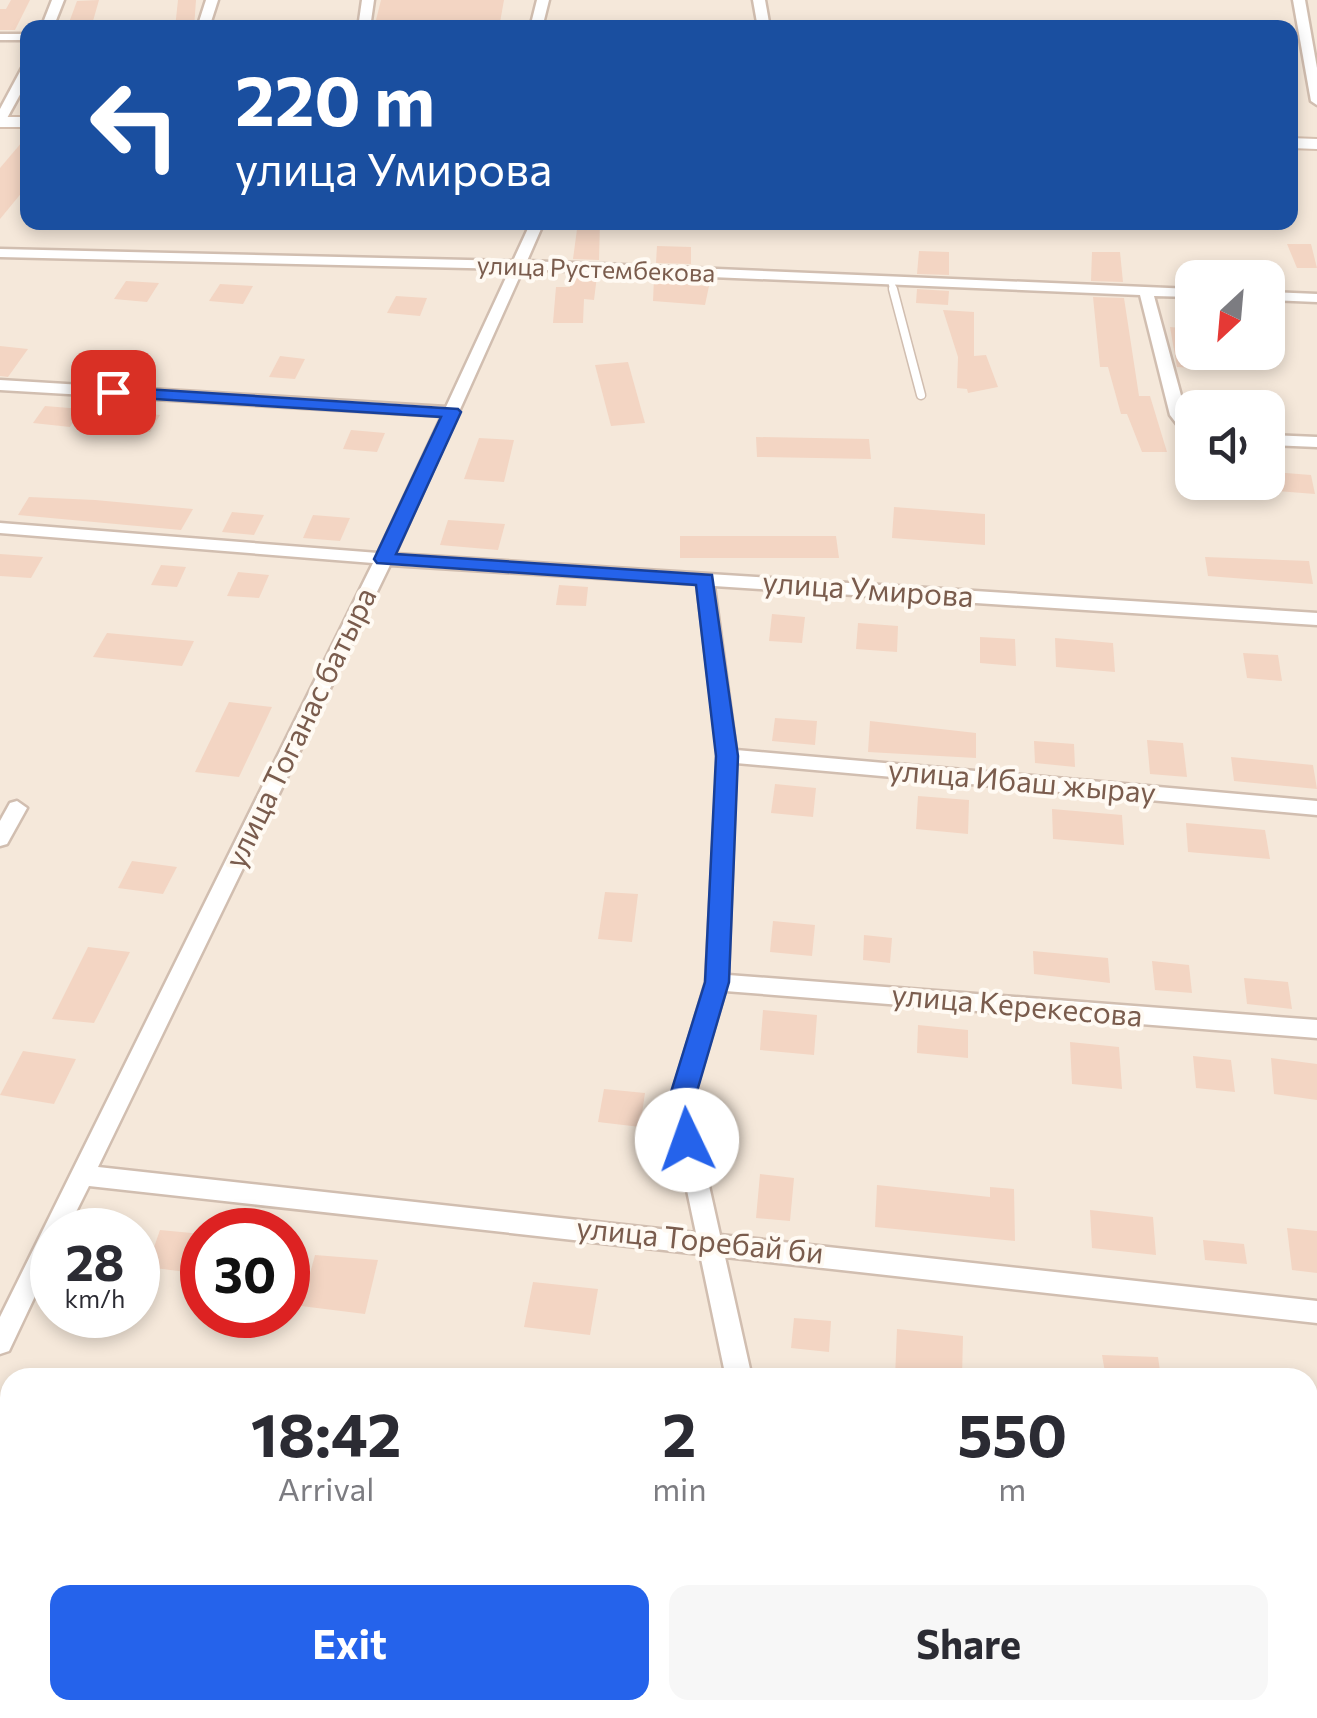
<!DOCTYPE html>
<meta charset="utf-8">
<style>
:root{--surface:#fff;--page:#f7f7f7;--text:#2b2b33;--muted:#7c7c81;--accent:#2563eb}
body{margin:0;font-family:Commissioner,sans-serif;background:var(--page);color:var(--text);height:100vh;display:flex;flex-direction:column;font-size:38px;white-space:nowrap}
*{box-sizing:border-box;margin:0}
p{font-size:32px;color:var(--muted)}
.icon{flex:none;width:55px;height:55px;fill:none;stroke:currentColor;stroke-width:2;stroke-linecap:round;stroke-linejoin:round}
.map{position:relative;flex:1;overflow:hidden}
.details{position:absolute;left:0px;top:1368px;width:1318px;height:352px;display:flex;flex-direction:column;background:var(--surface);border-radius:30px 30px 0 0;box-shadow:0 5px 15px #0003}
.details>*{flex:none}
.top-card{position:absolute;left:20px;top:20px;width:1278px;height:210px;border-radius:20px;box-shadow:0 5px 15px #0003;background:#1a4fa0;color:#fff;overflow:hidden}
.needle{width:65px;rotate:206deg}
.fabs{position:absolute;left:1175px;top:260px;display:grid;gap:20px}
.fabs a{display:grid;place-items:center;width:110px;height:110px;border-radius:20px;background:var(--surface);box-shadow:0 5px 15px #0003;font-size:50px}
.speed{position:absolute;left:30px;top:1208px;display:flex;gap:20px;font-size:50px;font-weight:700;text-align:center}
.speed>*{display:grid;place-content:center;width:130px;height:130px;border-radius:50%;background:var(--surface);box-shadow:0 5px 15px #0003;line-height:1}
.speed small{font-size:25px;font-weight:400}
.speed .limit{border:15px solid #d22;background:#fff;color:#111}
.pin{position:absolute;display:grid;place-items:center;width:85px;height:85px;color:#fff;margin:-42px;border-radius:20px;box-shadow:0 5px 15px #0006}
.me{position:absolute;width:110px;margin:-55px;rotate:357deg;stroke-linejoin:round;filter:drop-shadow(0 0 8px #0008)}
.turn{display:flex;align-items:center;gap:35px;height:210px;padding:0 50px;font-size:45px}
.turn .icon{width:130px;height:130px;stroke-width:2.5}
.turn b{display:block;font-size:70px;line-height:85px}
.eta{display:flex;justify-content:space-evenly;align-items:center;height:170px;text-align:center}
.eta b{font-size:60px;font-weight:700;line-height:70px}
.cta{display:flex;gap:20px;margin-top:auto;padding:20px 50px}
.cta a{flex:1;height:115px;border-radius:20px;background:var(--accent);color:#fff;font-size:40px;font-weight:700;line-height:115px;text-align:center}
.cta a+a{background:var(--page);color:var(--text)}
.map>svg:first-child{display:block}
</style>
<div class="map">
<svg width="1317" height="1718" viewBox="0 0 1317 1718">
<rect width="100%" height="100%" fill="#fdf6ec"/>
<path fill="#f5e8da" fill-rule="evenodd" d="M 0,0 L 1317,0 L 1317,1718 L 0,1718 ZM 28,28 L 1290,28 L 1290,222 L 28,222 ZM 1192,278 L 1268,278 L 1268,352 L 1192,352 ZM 1192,408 L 1268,408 L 1268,482 L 1192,482 ZM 52,1230 L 138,1230 L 138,1315 L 52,1315 ZM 202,1230 L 288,1230 L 288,1315 L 202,1315 ZM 10,1378 L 1308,1378 L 1308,1710 L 10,1710 Z"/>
<g fill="#f3d5c3">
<polygon points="11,0 30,0 15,30 0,30 0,9 6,9"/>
<polygon points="99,0 91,28 67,28 77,1"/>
<polygon points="178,0 196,0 194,28 175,28"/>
<polygon points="381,0 504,0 499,28 374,28"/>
<polygon points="28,135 28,185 0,219 0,168"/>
<polygon points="578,222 600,222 599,260 573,259"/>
<polygon points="1287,244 1311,244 1317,268 1297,268"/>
<polygon points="657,246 691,247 691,264 656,263"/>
<polygon points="919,251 949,252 949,275 917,274"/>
<polygon points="1092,252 1120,252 1123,282 1091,281"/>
<polygon points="571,275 597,276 594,300 584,299 583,323 553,323 556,287 570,287"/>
<polygon points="654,278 690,280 690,285 709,286 705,305 653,301"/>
<polygon points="126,281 159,283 147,302 114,299"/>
<polygon points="220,284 253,286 243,304 209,301"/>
<polygon points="917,289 949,291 948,305 916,303"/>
<polygon points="396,296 427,298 420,316 387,313"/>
<polygon points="1093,297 1124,298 1139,396 1150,396 1167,452 1142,452 1127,414 1121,414 1108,367 1100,367"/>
<polygon points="943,310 974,312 974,356 986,355 998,387 968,393 967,389 957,388 958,357"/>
<polygon points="1170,327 1192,329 1192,368 1177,367"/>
<polygon points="0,346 28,349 8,377 0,376"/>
<polygon points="118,354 150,356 139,374 107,371"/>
<polygon points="280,356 305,359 295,379 269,377"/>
<polygon points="628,362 645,423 611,426 595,365"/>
<polygon points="45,406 82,409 70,427 33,423"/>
<polygon points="131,412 160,415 150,432 120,430"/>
<polygon points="351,430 385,433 377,452 343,449"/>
<polygon points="756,437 869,439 871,459 757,457"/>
<polygon points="479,438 514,440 504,482 464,479"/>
<polygon points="1273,472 1311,475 1315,494 1277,491"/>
<polygon points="29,497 95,500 193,509 181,530 18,515"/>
<polygon points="894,507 985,514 985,545 892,538"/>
<polygon points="232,512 264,515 254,535 222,532"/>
<polygon points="313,515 350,518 340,541 303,538"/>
<polygon points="448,520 505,524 498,550 440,545"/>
<polygon points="680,536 836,536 839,558 680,558"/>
<polygon points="0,554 43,557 31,578 0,576"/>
<polygon points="1205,557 1309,561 1313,584 1208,576"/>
<polygon points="161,565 186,567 177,587 151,585"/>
<polygon points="238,572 269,575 259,598 227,596"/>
<polygon points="559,585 588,587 586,606 556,605"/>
<polygon points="772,614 805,617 802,643 769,641"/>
<polygon points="858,623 898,626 897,652 856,649"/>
<polygon points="107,633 194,641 182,666 93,657"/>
<polygon points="980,637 1015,639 1016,666 980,663"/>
<polygon points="1055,638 1113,643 1115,672 1056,667"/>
<polygon points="1243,653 1278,655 1282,681 1247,678"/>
<polygon points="229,702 272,707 239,777 195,772"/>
<polygon points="775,718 817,721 815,745 772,741"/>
<polygon points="870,721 976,733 976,758 868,752"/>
<polygon points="1147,740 1183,743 1187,777 1150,774"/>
<polygon points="1034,741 1074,744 1075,767 1035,763"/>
<polygon points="1231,757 1313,765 1317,789 1234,781"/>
<polygon points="775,784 816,788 813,817 771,813"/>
<polygon points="918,796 969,800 968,834 916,829"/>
<polygon points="1052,809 1122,815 1124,845 1053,839"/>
<polygon points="1186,823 1265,830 1270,859 1188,852"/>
<polygon points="132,861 177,867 163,894 118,888"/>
<polygon points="605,892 638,894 632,942 598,939"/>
<polygon points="773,921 815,925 812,956 770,952"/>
<polygon points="864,935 892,938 890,963 863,960"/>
<polygon points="88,947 130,952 94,1023 52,1019"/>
<polygon points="1033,951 1108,958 1110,983 1034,974"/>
<polygon points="1152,961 1189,965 1192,993 1155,990"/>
<polygon points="1244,978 1288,982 1292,1009 1247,1004"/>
<polygon points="763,1010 817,1015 814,1055 760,1050"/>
<polygon points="918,1025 968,1030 968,1058 917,1053"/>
<polygon points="1070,1042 1119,1047 1122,1089 1072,1084"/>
<polygon points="23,1051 76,1059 54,1104 0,1095"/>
<polygon points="1193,1056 1231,1060 1235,1092 1196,1088"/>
<polygon points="1271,1058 1317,1064 1317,1100 1274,1094"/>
<polygon points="604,1089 645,1093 640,1127 598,1122"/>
<polygon points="760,1174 794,1178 790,1221 756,1218"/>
<polygon points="877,1185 990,1197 990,1187 1014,1189 1015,1241 875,1227"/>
<polygon points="1090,1210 1153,1217 1156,1255 1092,1248"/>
<polygon points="1287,1228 1317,1231 1317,1273 1292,1270"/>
<polygon points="160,1230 202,1234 202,1274 147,1267"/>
<polygon points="1203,1240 1244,1244 1247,1264 1205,1260"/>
<polygon points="315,1255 378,1260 365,1314 301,1306"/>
<polygon points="533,1282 598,1289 590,1335 524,1327"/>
<polygon points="794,1318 831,1321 829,1352 791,1348"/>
<polygon points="897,1329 963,1336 962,1378 895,1378"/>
<polygon points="1102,1355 1158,1357 1161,1378 1106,1378"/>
</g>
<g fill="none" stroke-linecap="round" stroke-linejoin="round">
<g stroke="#d1beb0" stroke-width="10">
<polyline id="lane-far1" points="891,281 894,292"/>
</g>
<g stroke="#d1beb0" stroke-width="11">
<polyline id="lane" points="893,289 921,395"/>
</g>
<g stroke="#d1beb0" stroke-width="5">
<g id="street">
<polygon points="52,0 64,0 53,28 41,28"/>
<polygon points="206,0 218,0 209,28 197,28"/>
<polygon points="362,0 374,0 370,28 358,28"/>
<polygon points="537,0 549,0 542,28 530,28"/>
<polygon points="753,0 765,0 770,28 758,28"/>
<polygon points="1293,0 1305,0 1317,68 1317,105 1311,101"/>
<rect x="0" y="34" width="28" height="6"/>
<polygon points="28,65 28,80 6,120 0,124 0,109 22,68"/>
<path d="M 531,222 L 544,222 L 527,261 L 1192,289 L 1192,297 L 1154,296 L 1186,414 L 1192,423 L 1192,438 L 1186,436 L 1170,415 L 1140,295 L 523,269 L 395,554 L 1317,613 L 1317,625 L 714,586 L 736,750 L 1317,801 L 1317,815 L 736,763 L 728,975 L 1317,1020 L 1317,1038 L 725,991 L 691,1105 L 720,1235 L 1317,1301 L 1317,1323 L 725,1257 L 752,1378 L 726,1378 L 700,1254 L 89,1186 L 67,1230 L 52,1230 L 52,1260 L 9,1351 L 0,1354 L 0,1317 L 373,563 L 0,533 L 0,523 L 378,553 L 442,416 L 0,390 L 0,380 L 446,407 L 510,269 L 0,257 L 0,249 L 513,261 ZM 390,565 L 697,584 L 718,756 L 706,982 L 669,1105 L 696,1233 L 98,1167 Z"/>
<polygon points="1268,292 1317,294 1317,302 1268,300"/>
<polygon points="1268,435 1317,437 1317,447 1268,445"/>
<polygon points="17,801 27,808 7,844 0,846 0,821 10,803"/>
<polygon points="0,1563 10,1564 10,1592 0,1591"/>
<polygon points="1308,1703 1317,1706 1317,1718 1224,1718 1221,1710 1308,1710"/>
<polygon points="797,1710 825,1710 826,1718 798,1718"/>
</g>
</g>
<g stroke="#d6c0b0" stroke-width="4">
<g id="secondary">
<rect x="0" y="117" width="28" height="10"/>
<polygon points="1290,138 1317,139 1317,149 1290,148"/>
</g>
</g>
<use href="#lane-far1" stroke="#fff" stroke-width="6"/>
<use href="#lane" stroke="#fff" stroke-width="8"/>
<use href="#street" fill="#fff" fill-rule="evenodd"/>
<use href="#secondary" fill="#fff" fill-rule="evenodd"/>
</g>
<polygon fill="#2563eb" stroke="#184099" stroke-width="2.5" points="113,387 458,409 461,412 396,554 712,575 738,756 729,982 693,1105 700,1140 696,1147 687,1150 678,1147 667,1105 705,982 716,756 696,585 377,563 374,559 441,417 107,396 107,388"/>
<g text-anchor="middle" stroke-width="8" stroke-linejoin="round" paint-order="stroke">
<g font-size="25" fill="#7a5c4d" stroke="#fffaf3">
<text transform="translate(596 269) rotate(2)" y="9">улица Рустембекова</text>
</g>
<g font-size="30" fill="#7a5c4d" stroke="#fffaf3">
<text transform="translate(868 590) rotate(4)" y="10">улица Умирова</text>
<text transform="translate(301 728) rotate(-64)" y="10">улица Тоганас батыра</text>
<text transform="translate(1022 782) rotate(5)" y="10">улица Ибаш жырау</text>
<text transform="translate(1017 1006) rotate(5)" y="10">улица Керекесова</text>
<text transform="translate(700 1241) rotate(6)" y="10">улица Торебай би</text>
</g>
</g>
</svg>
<div class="fabs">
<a><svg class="needle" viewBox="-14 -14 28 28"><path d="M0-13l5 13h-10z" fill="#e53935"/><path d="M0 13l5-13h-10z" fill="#7c7c81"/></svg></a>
<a><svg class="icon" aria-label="sound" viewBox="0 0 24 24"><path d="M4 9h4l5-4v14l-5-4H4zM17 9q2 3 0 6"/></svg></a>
</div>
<div class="speed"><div>28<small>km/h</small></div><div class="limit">30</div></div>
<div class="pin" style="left:113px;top:392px;background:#d93025"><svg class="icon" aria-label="arrive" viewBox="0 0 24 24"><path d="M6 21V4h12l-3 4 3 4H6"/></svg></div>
<svg class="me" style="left:687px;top:1140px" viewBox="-20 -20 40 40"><circle r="19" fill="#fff"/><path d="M0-13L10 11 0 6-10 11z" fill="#2563eb"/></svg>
<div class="top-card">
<div class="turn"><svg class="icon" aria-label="left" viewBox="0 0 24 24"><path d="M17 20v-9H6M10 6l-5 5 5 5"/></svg><div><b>220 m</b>улица Умирова</div></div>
</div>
<section class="details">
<div class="eta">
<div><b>18:42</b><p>Arrival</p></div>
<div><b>2</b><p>min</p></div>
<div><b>550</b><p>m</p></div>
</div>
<div class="cta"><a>Exit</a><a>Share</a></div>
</section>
</div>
